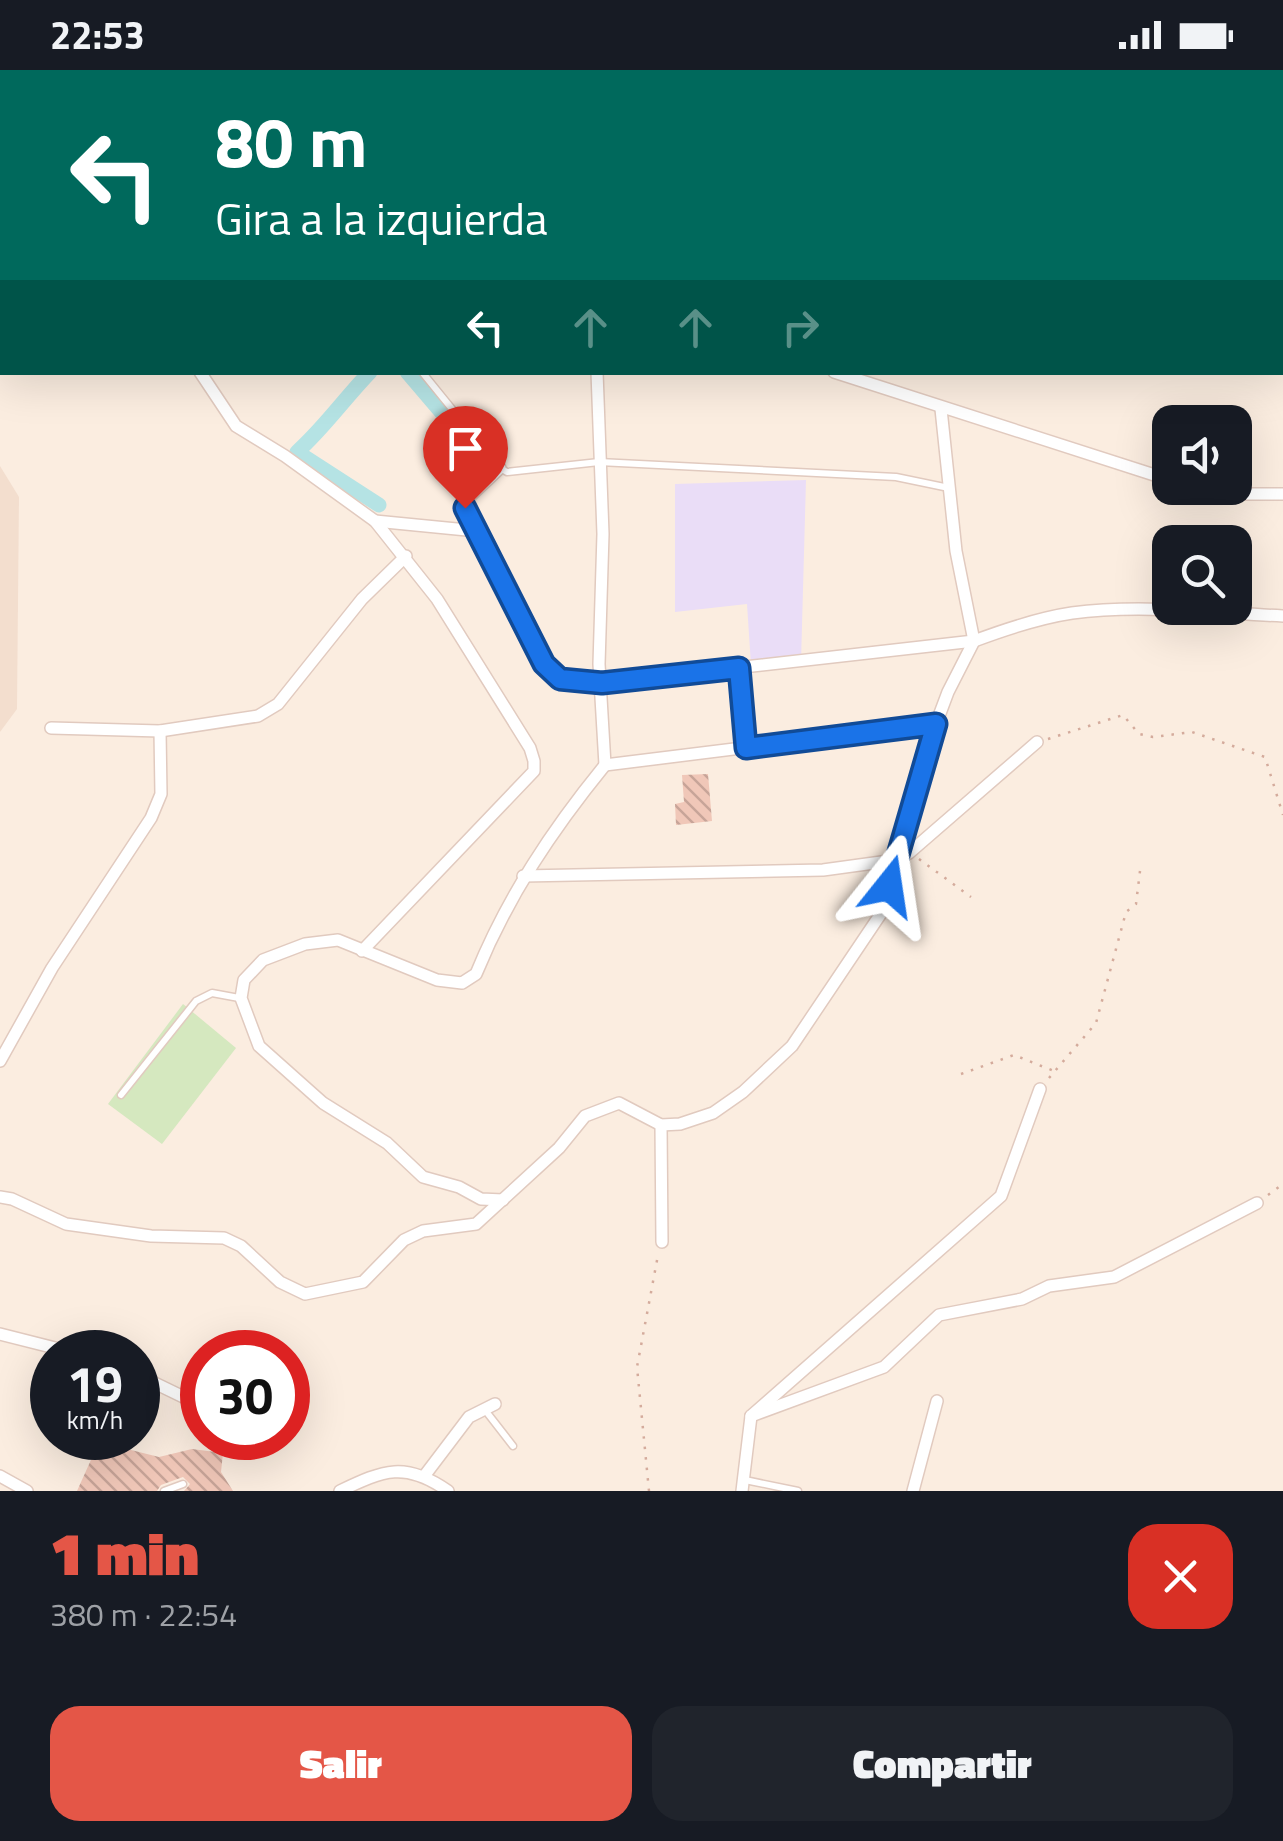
<!DOCTYPE html>
<html lang="es">
<meta charset="utf-8">
<style>
:root{--surface:#171b24;--page:#20242c;--text:#f1f3f6;--muted:#9ea1a6;--accent:#e45647}
body{margin:0;font-family:"Titillium Web",sans-serif;background:var(--page);color:var(--text);height:100vh;display:flex;flex-direction:column;font-size:38px;white-space:nowrap}
*{box-sizing:border-box;margin:0}
p{font-size:32px;color:var(--muted)}
.icon{flex:none;width:55px;height:55px;fill:none;stroke:currentColor;stroke-width:2;stroke-linecap:round;stroke-linejoin:round}
.map{position:relative;height:1421px;overflow:hidden}
.panel{display:flex;flex-direction:column;background:var(--surface);flex:1}
.panel>*{flex:none}
.hud{position:absolute;left:0px;top:0px;width:1285px;height:305px;box-shadow:0 10px 40px #0002;background:#00695c;color:#fff;overflow:hidden}
.fabs{position:absolute;left:1152px;top:335px;display:grid;gap:20px}
.fabs a{display:grid;place-items:center;width:100px;height:100px;border-radius:20px;background:var(--surface);box-shadow:0 10px 40px #0002;font-size:50px}
.speed{position:absolute;left:30px;top:1260px;display:flex;gap:20px;font-size:50px;font-weight:700;text-align:center}
.speed>*{display:grid;place-content:center;width:130px;height:130px;border-radius:50%;background:var(--surface);box-shadow:0 10px 40px #0002;line-height:1}
.speed small{font-size:25px;font-weight:400}
.speed .limit{border:15px solid #d22;background:#fff;color:#111}
.pin{position:absolute;display:grid;place-items:center;width:85px;height:85px;color:#fff;margin:-102px -42px;border-radius:50% 50% 50% 0;rotate:-45deg;box-shadow:0 0 10px #0007}
.pin .icon{rotate:45deg}
.me{position:absolute;width:110px;margin:-55px;rotate:15deg;stroke-linejoin:round;filter:drop-shadow(0 0 8px #0008)}
.turn{display:flex;align-items:center;gap:35px;height:210px;padding:0 50px;font-size:45px}
.turn .icon{width:130px;height:130px;stroke-width:2.5}
.turn b{display:block;font-size:70px;line-height:85px}
.lanes{display:flex;align-items:center;height:95px;padding:0 50px;background:#0003;justify-content:center;gap:50px;direction:ltr}
.lanes .off{opacity:.35}
.round{display:grid;place-items:center;flex:none;width:105px;height:105px;border-radius:30px;background:var(--page)}
.summary{display:flex;align-items:center;justify-content:space-between;height:170px;padding:0 50px}
h1{font-size:60px;font-weight:800;line-height:75px;color:var(--accent)}
.action{display:flex;gap:20px;margin-top:auto;padding:20px 50px}
.action a{flex:1;height:115px;border-radius:30px;background:var(--accent);color:#fff;font-size:40px;font-weight:800;line-height:115px;text-align:center}
.action a+a{background:var(--page);color:var(--text)}
.status{display:flex;justify-content:space-between;align-items:center;height:70px;padding:0 50px;background:var(--surface);direction:ltr}
.status svg{height:28px;fill:currentColor}
.map>svg:first-child{display:block}
</style>
<div class="status"><b>22:53</b><svg viewBox="0 0 49 12"><path d="M0 12V9h3v3zM5 12V6h3v6zM10 12V3h3v9zM15 12V0h3v12zM26 1h20v11H26zM47 4h2v5h-2z"/></svg></div>
<div class="map">
<svg width="1283" height="1421" viewBox="0 0 1283 1421">
<defs>
<pattern id="building-back-hatch" width="6" height="6" patternUnits="userSpaceOnUse" patternTransform="scale(2.5)"><rect width="6" height="6" fill="#f0c7b8"/><path d="M-1 5l2 2M0 0l6 6M5-1l2 2" fill="none" stroke="#c7a498"/></pattern>
</defs>
<rect width="100%" height="100%" fill="#fbede0"/>
<polygon fill="#f3dece" points="0,396 19,427 17,639 0,662"/>
<polygon fill="#eaddf7" points="806,410 801,592 751,595 747,534 675,542 675,414"/>
<polygon fill="#d5e8bf" points="183,934 236,978 162,1074 108,1034"/>
<g fill="none" stroke-linecap="round" stroke-linejoin="round">
<g stroke="#b5e3e4" stroke-width="15">
<path d="M 370,302 C 344,329 324,358 297,382 L 379,435"/>
<polyline points="407,302 482,390"/>
</g>
</g>
<g fill="url(#building-back-hatch)">
<polygon points="708,704 712,751 676,755 675,734 684,732 682,705"/>
<polygon points="99,1372 159,1387 192,1379 223,1383 221,1402 233,1421 184,1421 190,1414 183,1407 161,1415 157,1421 77,1421"/>
</g>
<g fill="none" stroke-linecap="round" stroke-linejoin="round">
<g stroke="#e1cabf" stroke-width="9">
<g id="service">
<polyline points="184,0 186,2"/>
<polyline points="302,0 303,2"/>
<polyline points="422,302 500,398 507,402 599,392 896,407 949,418"/>
<polyline points="121,1025 196,931 212,923 239,928"/>
<polyline points="485,1340 513,1376"/>
<polyline points="745,1410 798,1421"/>
<polyline points="164,1421 183,1414"/>
</g>
</g>
<g stroke="#e1cabf" stroke-width="14">
<g id="minor">
<polyline points="16,0 18,2"/>
<polyline points="417,0 419,2"/>
<polyline points="868,0 873,2"/>
<polyline points="1065,0 1070,2"/>
<polyline points="1278,0 1281,2"/>
<polyline points="989,2 990,0"/>
<polyline points="1282,16 1283,16"/>
<polyline points="0,216 2,217"/>
<polyline points="1282,218 1283,218"/>
<polyline points="200,302 236,356 285,386 375,451 437,529 530,678 534,691 534,701 362,881"/>
<polyline points="597,302 603,464 599,594 605,695 936,654"/>
<polyline points="834,302 1170,410"/>
<polyline points="1201,418 1230,424 1283,424"/>
<path d="M 375,451 L 477,461 L 545,594 C 560,614 578,612 602,613 L 974,571 C 1006,559 1038,548 1072,543 C 1140,534 1214,543 1283,546"/>
<polyline points="477,461 465,439 466,430 500,398"/>
<polyline points="739,598 746,678"/>
<polyline points="51,658 160,661 258,646 278,634 362,529 406,486"/>
<polyline points="523,806 823,800 896,790 909,783 1037,672"/>
<polyline points="0,991 52,898 151,748 161,724 160,661"/>
<polyline points="661,1055 662,1172"/>
<polyline points="0,1127 12,1129 66,1154 151,1166 224,1168 241,1176 280,1212 305,1224 363,1212 404,1170 423,1161 476,1154 559,1078 585,1046 619,1033 661,1055 680,1054 713,1043 743,1022 792,976 882,842 936,654 948,622 974,571 956,481 941,339"/>
<path d="M 503,1130 L 481,1129 L 459,1117 L 423,1107 L 387,1073 L 323,1033 L 259,976 L 241,928 L 244,910 L 263,890 L 305,874 L 338,870 L 437,910 L 462,913 L 476,904 C 508,826 552,760 605,695"/>
<polyline points="0,1264 71,1282"/>
<polyline points="138,1305 202,1336"/>
<polyline points="751,1346 884,1297 939,1245 1022,1229 1049,1216 1114,1207 1257,1133"/>
<polyline points="268,1368 269,1368"/>
<polyline points="425,1405 469,1347 495,1334"/>
<polyline points="0,1406 27,1421"/>
<path d="M 340,1421 C 384,1400 405,1391 448,1421"/>
<polyline points="742,1421 751,1346 1001,1126 1040,1019"/>
<polyline points="913,1421 937,1331"/>
</g>
</g>
<g stroke="#d4ab9c" stroke-width="2.5" stroke-dasharray="2.5 8" stroke-linecap="butt">
<polyline points="1048,669 1123,645 1139,664 1153,667 1192,662 1265,687 1283,745"/>
<polyline points="919,789 971,827"/>
<polyline points="961,1004 1014,985 1054,1001"/>
<polyline points="1049,1008 1096,953 1126,842 1136,834 1140,801"/>
<polyline points="1268,1125 1283,1114"/>
<polyline points="649,1421 637,1297 658,1185"/>
</g>
<use href="#service" stroke="#fff" stroke-width="6"/>
<use href="#minor" stroke="#fff" stroke-width="11"/>
</g>
<g fill="none" stroke-linecap="round" stroke-linejoin="round">
<g stroke="#114b97" stroke-width="25">
<polyline id="route" points="465,438 544,594 560,609 602,613 739,598 746,678 936,654 889,816"/>
</g>
<use href="#route" stroke="#1a73e8" stroke-width="18"/>
</g>
</svg>
<div class="fabs">
<a><svg class="icon" aria-label="sound" viewBox="0 0 24 24"><path d="M4 9h4l5-4v14l-5-4H4zM17 9q2 3 0 6"/></svg></a>
<a><svg class="icon" aria-label="search" viewBox="0 0 24 24"><circle cx="10" cy="10" r="6"/><path d="M15 15l6 6"/></svg></a>
</div>
<div class="speed"><div>19<small>km/h</small></div><div class="limit">30</div></div>
<div class="pin" style="left:465px;top:438px;background:#d93025"><svg class="icon" aria-label="arrive" viewBox="0 0 24 24"><path d="M6 21V4h12l-3 4 3 4H6"/></svg></div>
<svg class="me" style="left:889px;top:816px" viewBox="-20 -20 40 40"><path d="M0-17L14 15 0 8-14 15z" fill="#1a73e8" stroke="#fff" stroke-width="4"/></svg>
<div class="hud">
<div class="turn"><svg class="icon" aria-label="left" viewBox="0 0 24 24"><path d="M17 20v-9H6M10 6l-5 5 5 5"/></svg><div><b>80 m</b>Gira a la izquierda</div></div>
<div class="lanes"><svg class="icon" aria-label="left" viewBox="0 0 24 24"><path d="M17 20v-9H6M10 6l-5 5 5 5"/></svg><svg class="icon off" aria-label="ahead" viewBox="0 0 24 24"><path d="M12 20V5M6 11l6-6 6 6"/></svg><svg class="icon off" aria-label="ahead" viewBox="0 0 24 24"><path d="M12 20V5M6 11l6-6 6 6"/></svg><svg class="icon off" aria-label="right" viewBox="0 0 24 24"><path d="M7 20v-9h11M14 6l5 5-5 5"/></svg></div>
</div>
</div>
<section class="panel">
<div class="summary"><div><h1>1 min</h1><p>380 m · 22:54</p></div><a class="round" style="background:#d93025;color:#fff"><svg class="icon" aria-label="close" viewBox="0 0 24 24"><path d="M6 6l12 12M18 6L6 18"/></svg></a></div>
<div class="action"><a>Salir</a><a>Compartir</a></div>
</section>
